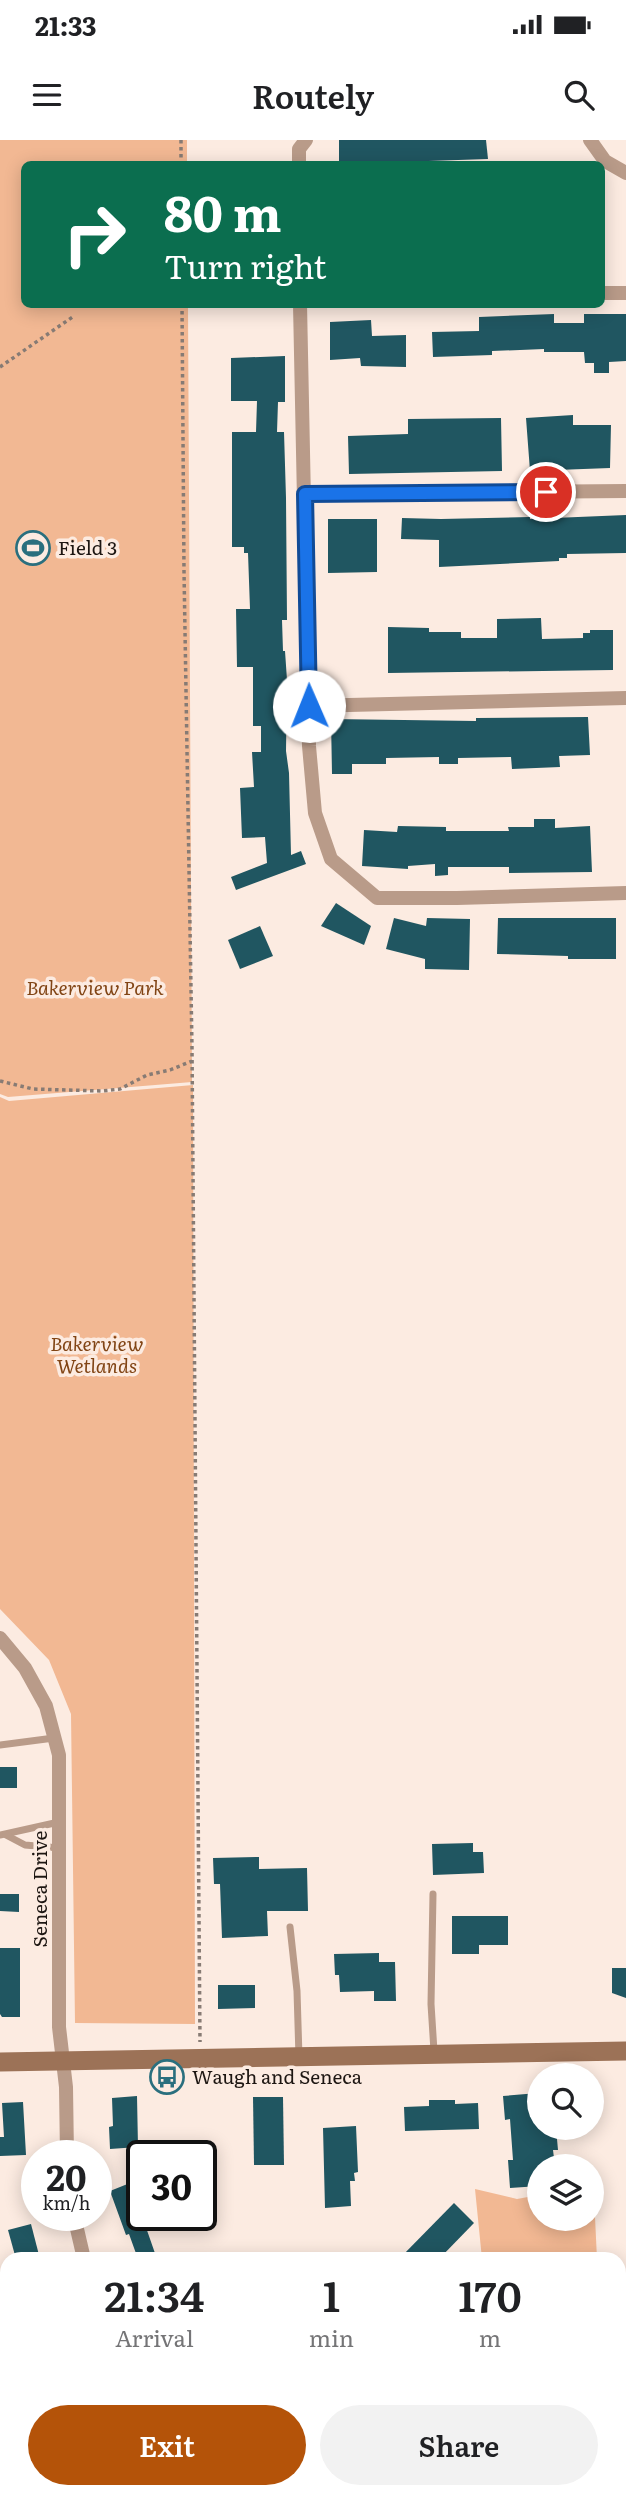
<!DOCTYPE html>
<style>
:root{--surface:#fff;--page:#f2f2f2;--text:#202124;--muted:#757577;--accent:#b45309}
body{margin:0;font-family:Literata,serif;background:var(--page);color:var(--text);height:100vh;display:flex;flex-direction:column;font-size:26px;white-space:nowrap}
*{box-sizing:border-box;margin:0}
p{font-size:23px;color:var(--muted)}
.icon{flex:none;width:38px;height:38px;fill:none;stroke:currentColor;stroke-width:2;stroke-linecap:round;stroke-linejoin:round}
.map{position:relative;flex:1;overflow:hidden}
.side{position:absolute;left:0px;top:2112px;width:626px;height:247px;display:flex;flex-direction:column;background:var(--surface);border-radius:21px 21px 0 0;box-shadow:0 4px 18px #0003}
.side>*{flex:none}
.hud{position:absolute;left:21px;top:21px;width:584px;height:147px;border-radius:10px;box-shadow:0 4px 18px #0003;background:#0b6e4f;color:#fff;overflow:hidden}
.tools{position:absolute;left:527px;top:1923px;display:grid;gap:14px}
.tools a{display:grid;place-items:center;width:77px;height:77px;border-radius:50%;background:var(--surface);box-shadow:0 4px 18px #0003;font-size:35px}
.speed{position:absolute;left:21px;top:2000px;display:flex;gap:14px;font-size:35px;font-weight:700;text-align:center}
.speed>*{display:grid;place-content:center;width:91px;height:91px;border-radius:50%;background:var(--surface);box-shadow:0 4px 18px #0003;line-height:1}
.speed small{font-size:18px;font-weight:400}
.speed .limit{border:4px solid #111;border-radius:10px;background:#fff;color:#111}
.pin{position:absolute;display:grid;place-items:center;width:60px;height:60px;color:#fff;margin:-30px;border:4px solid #fff;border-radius:50%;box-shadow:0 2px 7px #0007}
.me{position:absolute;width:77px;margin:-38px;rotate:359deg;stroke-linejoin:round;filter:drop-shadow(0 0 5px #0008)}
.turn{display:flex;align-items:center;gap:24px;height:147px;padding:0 28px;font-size:32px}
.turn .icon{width:91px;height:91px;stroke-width:2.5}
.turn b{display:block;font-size:49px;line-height:60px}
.eta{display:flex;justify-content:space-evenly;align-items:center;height:119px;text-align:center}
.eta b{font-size:42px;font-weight:600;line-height:49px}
.button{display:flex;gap:14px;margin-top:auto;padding:14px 28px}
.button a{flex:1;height:80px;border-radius:42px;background:var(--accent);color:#fff;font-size:28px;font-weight:600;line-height:80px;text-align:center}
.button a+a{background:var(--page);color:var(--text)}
.status{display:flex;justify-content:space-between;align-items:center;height:49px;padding:0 35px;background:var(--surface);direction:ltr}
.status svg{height:19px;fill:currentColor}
header{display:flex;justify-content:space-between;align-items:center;height:91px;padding:0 28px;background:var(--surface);font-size:32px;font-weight:600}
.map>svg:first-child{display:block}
</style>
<div class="status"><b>21:33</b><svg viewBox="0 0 49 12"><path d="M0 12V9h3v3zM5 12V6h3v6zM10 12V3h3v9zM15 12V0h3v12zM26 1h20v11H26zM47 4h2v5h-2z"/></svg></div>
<header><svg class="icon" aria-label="menu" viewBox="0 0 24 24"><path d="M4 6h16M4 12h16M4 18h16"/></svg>Routely<svg class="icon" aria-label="search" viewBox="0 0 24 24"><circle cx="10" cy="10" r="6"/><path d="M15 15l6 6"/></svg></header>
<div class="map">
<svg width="626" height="2358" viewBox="0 0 626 2358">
<rect width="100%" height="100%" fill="#fcebe1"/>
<g fill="#f2b893">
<polygon points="0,0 187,0 187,24 24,24 24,164 188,165 192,942 8,957 0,954"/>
<polygon points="193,945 195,1884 75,1883 71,1574 49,1520 0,1469 0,957 9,961"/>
<polygon points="475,2049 517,2059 539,2055 539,2079 592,2079 592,2056 594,2056 597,2119 482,2119"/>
<polygon points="620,2292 626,2292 626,2358 402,2358 398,2352 620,2352"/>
</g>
<g fill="#205661">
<polygon points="339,0 486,0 488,19 339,24"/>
<polygon points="554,174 554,183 584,183 584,174 626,174 626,221 609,222 609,233 594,233 594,223 585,223 584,212 544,212 544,209 492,211 492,215 433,217 432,192 479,191 479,177"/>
<polygon points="371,180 372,196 406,195 406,227 361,226 360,218 330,220 330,182"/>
<polygon points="285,216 285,262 278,262 277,292 284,292 286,358 287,480 282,480 283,511 285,511 287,540 286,611 289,633 291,715 301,711 306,724 236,750 231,737 267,723 265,697 242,698 240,648 254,647 252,612 261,612 261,586 253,586 253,527 237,527 236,469 250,469 248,413 244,413 244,407 232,407 232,292 256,292 257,261 231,261 231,218"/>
<polygon points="573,275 573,285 611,285 610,328 530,331 526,278"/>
<polygon points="501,278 502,331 349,334 348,296 408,294 408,279"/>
<polygon points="626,375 626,413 567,414 567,418 559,418 559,421 439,427 439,400 401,399 402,378 441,379 530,377 530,379"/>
<polygon points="328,379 377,379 377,432 328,433"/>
<polygon points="541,478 542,499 583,498 583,493 590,493 590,490 613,490 613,530 388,533 388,487 429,488 429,492 461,492 461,498 497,498 497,479"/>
<polygon points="588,577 590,615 559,616 560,627 512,629 511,617 458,618 458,624 439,624 439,617 386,618 386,624 352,624 352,634 332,634 331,579 476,581 476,578"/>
<polygon points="534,679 555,679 555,688 590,686 592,732 509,733 509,727 448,727 448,735 435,736 435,724 408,726 408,729 362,726 364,690 397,692 398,686 446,687 446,691 509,691 508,687 534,687"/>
<polygon points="336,763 371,786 364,805 321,786"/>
<polygon points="394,778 426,786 427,778 470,779 469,830 425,829 425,819 386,809"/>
<polygon points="498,778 616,778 616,819 568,819 568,816 497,814"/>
<polygon points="260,786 273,816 240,829 228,800"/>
<rect x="0" y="1627" width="17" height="21"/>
<polygon points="473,1703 473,1712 483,1712 484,1733 433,1735 432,1704"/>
<polygon points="259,1717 259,1729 307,1728 308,1771 267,1771 268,1796 222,1798 220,1744 214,1744 213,1718"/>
<polygon points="0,1754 19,1754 19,1772 0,1771"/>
<polygon points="452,1776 508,1776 508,1805 479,1805 479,1814 452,1814"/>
<polygon points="0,1808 20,1808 20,1877 2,1877 0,1874"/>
<polygon points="379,1813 379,1822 395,1822 396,1861 374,1861 374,1851 340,1852 339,1835 335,1835 334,1814"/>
<polygon points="612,1828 626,1828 626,1858 612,1853"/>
<polygon points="218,1845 255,1845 255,1868 218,1869"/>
<polygon points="538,1953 539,1988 556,1988 558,2010 553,2010 555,2026 539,2026 539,2046 510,2048 508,2020 513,2020 510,1979 505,1980 503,1956"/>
<polygon points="137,1956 138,2007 110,2009 109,1987 113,1986 112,1958"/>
<polygon points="253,1957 283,1957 284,2025 254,2025"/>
<polygon points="429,1960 455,1960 455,1964 478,1963 479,1989 405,1991 404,1967 429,1966"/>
<polygon points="23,1962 26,2015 0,2016 0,1997 4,1997 2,1963"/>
<polygon points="356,1986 358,2032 354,2033 355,2041 350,2041 351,2066 325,2068 323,1988"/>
<polygon points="130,2043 136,2058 142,2056 142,2076 157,2119 138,2119 129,2094 126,2095 110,2051"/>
<polygon points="454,2063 474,2083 439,2119 399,2119"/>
<polygon points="31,2084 40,2119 16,2119 8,2090"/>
</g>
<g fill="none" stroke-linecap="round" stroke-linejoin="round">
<g stroke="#877b74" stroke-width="3.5" stroke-dasharray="3.5 3.5" stroke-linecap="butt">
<polyline points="181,0 181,24"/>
<polyline points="182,164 184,431 192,908 200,1902"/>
<polyline points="0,227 74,176"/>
<polyline points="0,941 33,949 102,951 120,949 147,935 170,930 192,921"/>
</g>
<g stroke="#b99b89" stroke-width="7">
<polyline points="0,1605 54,1598"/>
<polyline points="0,1695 59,1682"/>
<polyline points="6,1695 25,1705 59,1708"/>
<polyline points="433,1754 431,1864 434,1911"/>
<polyline points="290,1787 297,1851 299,1917"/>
</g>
<g stroke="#b99b89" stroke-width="14">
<polyline points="590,0 605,21 626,33"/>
<polyline points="299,24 299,9 306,0"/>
<polyline points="602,153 626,153"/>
<polyline points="300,164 309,606 315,673 331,719 377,758 457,758 626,753"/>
<polyline points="305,354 626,351"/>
<polyline points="309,566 626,558"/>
<polyline points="0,1498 25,1528 46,1566 59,1615 59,1887 66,1947 67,2016"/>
<polyline points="74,2076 84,2119"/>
<polyline points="0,2189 7,2186"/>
<polyline points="198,2352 202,2358"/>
</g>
<polyline stroke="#9c7257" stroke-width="19" points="0,1922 626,1911"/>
</g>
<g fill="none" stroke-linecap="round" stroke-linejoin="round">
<g stroke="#114b97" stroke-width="18">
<polyline id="route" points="309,566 305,354 546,352"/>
</g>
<use href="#route" stroke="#1a73e8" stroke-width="12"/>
</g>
<defs>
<g id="stadium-ring" transform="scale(1.75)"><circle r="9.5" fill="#fcebe1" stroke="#2a6f7e" stroke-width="1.5"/><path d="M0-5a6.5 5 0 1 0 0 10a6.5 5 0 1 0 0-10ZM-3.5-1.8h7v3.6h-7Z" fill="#2a6f7e"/></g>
<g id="bus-ring" transform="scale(1.75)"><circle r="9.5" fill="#fcebe1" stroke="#2a6f7e" stroke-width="1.5"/><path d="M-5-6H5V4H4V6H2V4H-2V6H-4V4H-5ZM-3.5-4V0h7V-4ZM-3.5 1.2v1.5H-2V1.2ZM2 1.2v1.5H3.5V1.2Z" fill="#2a6f7e"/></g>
</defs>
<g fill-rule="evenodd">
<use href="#stadium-ring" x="33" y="408"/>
<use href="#bus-ring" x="167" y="1937"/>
</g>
<g text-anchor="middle" stroke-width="7" stroke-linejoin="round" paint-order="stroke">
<g font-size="19" fill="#1d1612" stroke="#fcebe1" text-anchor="start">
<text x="58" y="415">Field 3</text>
<text x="192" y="1944">Waugh and Seneca</text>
</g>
<g font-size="19" font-style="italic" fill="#814414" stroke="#fcebe1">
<text x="95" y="855">Bakerview Park</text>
<text x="97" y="1211">Bakerview<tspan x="97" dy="22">Wetlands</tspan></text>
</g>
<g font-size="19" fill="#1d1612" stroke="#fcebe1">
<text transform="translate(40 1749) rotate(-90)" y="7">Seneca Drive</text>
</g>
</g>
</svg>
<div class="tools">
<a><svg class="icon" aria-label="search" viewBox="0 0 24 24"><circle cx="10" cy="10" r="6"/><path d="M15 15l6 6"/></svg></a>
<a><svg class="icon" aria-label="layers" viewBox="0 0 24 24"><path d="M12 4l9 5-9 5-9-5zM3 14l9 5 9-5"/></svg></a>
</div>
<div class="speed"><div>20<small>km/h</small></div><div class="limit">30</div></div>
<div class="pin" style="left:546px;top:352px;background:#d93025"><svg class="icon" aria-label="arrive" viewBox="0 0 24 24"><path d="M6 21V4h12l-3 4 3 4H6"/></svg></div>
<svg class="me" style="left:309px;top:566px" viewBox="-20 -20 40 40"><circle r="19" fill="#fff"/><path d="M0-13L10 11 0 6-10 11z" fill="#1a73e8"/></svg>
<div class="hud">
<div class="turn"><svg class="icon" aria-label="right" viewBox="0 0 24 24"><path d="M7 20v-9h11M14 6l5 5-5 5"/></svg><div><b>80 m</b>Turn right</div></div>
</div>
<section class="side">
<div class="eta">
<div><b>21:34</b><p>Arrival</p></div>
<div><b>1</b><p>min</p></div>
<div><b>170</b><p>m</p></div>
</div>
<div class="button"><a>Exit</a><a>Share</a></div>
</section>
</div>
